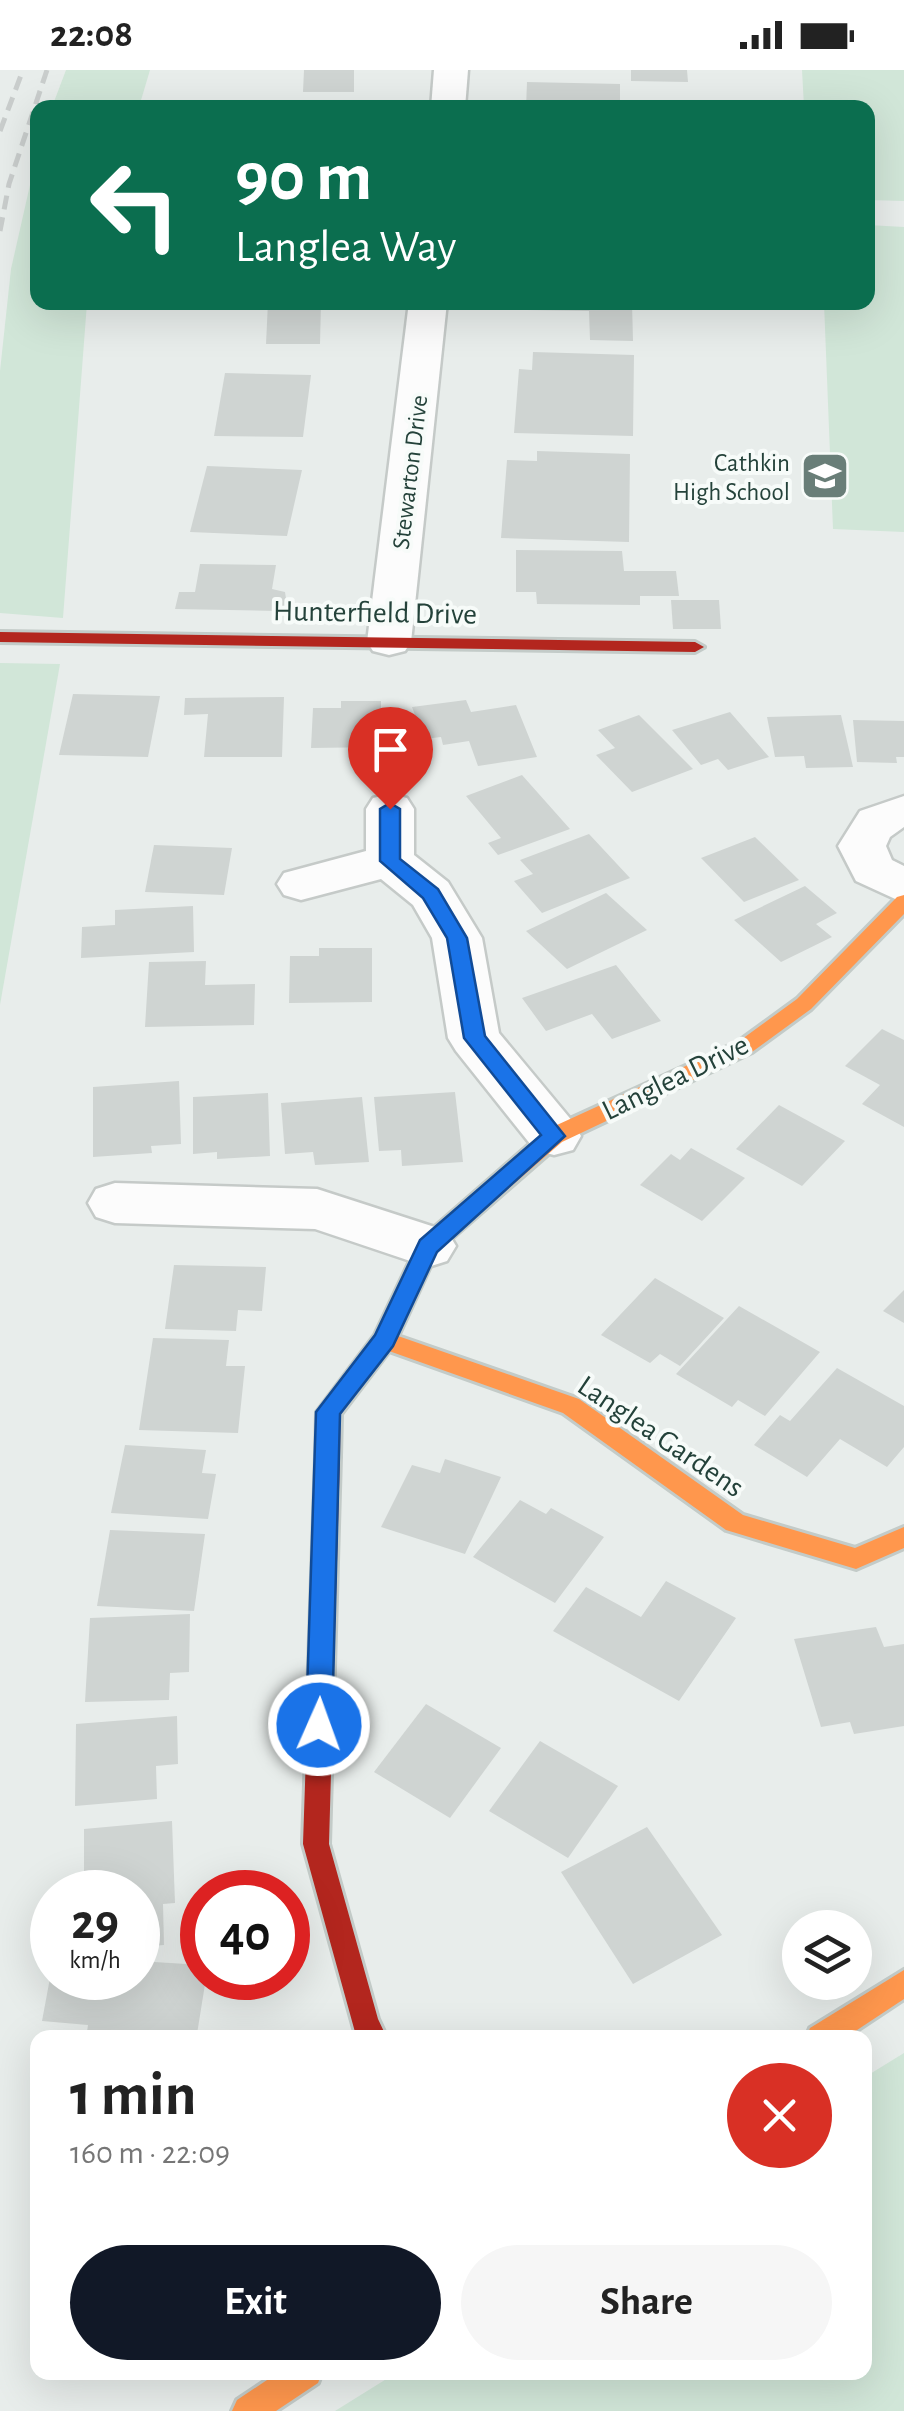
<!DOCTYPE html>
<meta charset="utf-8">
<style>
:root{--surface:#fff;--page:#f6f6f6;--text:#222;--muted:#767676;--accent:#111827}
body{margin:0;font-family:"Alegreya Sans",sans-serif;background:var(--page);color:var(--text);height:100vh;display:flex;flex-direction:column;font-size:38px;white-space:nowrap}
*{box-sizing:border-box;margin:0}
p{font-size:32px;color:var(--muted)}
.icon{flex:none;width:55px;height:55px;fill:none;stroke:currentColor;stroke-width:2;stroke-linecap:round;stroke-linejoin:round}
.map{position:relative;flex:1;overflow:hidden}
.drawer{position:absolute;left:30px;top:1960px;width:842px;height:350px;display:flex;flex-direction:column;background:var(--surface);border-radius:20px;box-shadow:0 10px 40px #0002}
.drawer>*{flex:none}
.banner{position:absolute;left:30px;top:30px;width:845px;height:210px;border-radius:20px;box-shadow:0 10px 40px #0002;background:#0b6e4f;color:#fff;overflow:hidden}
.fabs{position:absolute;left:782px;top:1840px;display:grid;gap:20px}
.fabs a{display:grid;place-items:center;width:90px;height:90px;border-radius:50%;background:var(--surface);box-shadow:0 10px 40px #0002;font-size:50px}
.speed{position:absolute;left:30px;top:1800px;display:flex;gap:20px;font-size:50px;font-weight:700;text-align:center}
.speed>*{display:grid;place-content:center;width:130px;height:130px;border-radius:50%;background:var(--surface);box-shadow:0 10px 40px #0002;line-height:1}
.speed small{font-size:25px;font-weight:400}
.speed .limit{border:15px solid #d22;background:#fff;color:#111}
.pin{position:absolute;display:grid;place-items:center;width:85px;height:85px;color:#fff;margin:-102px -42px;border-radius:50% 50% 50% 0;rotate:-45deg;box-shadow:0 0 10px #0007}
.pin .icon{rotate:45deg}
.me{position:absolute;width:110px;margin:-55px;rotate:2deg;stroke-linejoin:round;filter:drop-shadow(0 0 8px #0008)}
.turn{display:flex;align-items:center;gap:35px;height:210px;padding:0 40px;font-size:45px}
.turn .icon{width:130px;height:130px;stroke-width:2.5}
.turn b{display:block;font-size:70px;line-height:85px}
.round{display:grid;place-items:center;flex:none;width:105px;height:105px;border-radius:52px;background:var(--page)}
.head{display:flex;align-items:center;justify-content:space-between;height:170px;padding:0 40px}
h1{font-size:60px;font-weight:700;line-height:75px}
.action{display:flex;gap:20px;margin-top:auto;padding:20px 40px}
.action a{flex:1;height:115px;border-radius:60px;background:var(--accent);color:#fff;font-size:40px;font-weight:700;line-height:115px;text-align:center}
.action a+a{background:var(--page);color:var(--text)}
.status{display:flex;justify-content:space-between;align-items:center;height:70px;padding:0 50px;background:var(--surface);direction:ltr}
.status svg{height:28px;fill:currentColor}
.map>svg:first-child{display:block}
</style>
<div class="status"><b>22:08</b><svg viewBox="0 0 49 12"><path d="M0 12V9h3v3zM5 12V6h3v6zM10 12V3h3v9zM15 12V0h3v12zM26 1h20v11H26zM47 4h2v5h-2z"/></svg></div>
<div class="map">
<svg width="904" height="2341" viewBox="0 0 904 2341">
<rect width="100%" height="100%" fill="#e8edeb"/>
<g fill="#d1e6d8">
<polygon points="66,0 150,0 139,37 52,37"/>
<polygon points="802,0 904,0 904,131 868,130 868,38 804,37"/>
<polygon points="37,84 38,232 87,233 63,548 0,543 0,301 11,199"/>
<polygon points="868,155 904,157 904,462 833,459 824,233 868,232"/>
<polygon points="0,593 60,594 0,935"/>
<polygon points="904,1983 904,2341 335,2341 396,2303 865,2302 865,2007"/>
</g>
<g fill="#cfd4d2">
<polygon points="304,0 354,0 354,22 303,22"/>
<polygon points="631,0 687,0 688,12 631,11"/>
<polygon points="527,12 620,14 620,38 526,38"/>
<polygon points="286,31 344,32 343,38 285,38"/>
<polygon points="268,232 321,232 320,274 266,274"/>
<polygon points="527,232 632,232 633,271 590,270 589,241 527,240"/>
<polygon points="533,282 634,285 633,366 514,363 519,299 532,300"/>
<polygon points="225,303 311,305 303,367 214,366"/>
<polygon points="537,381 630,384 629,472 501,468 507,390 537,391"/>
<polygon points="207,396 302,400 287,466 190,462"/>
<polygon points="516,480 622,481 624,501 676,501 679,526 640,526 640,535 537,534 536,522 516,522"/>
<polygon points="200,494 276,495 272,519 285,522 287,535 276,541 175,539 179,522 195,522"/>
<polygon points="671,530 719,530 721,559 673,559"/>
<polygon points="73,624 160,626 148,687 59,685"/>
<polygon points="284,627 282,687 204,687 208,644 184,645 185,628"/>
<polygon points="466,630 471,642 516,635 537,687 478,696 469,671 443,675 441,667 424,669 412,637"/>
<polygon points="341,631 381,631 381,677 311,678 313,638 341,638"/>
<polygon points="730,642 769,687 728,700 718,689 701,695 672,660"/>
<polygon points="639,645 693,699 632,722 596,685 615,678 598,660"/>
<polygon points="841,645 853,697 806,698 804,686 775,687 767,647"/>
<polygon points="853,650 904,651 904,687 896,687 897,693 857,692"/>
<polygon points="522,705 570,759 498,785 488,773 501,768 466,726"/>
<polygon points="589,764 630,808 542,843 514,811 533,804 520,790"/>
<polygon points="755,767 799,810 744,832 701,788"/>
<polygon points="154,775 232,778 224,825 145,822"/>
<polygon points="805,816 837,843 816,854 832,867 781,892 734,850"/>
<polygon points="606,823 647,860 567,899 526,861"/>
<polygon points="193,836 194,882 81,888 82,857 115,855 115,840"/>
<polygon points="319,878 372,878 372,932 289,933 290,886 319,886"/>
<polygon points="206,891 205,915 255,914 254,955 145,957 149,892"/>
<polygon points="616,895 661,951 612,969 592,944 546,961 522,928"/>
<polygon points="882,959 904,970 904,1057 862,1034 880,1015 845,996"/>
<polygon points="179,1011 181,1074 151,1076 152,1083 93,1087 93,1017"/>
<polygon points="455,1022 463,1092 402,1096 401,1080 379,1081 374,1027"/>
<polygon points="268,1023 270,1086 217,1089 217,1082 193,1084 193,1027"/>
<polygon points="362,1027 369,1092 315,1095 313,1082 285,1084 281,1033"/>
<polygon points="779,1035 845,1071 802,1116 736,1079"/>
<polygon points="691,1078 745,1108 702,1151 640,1115 671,1084 680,1090"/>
<polygon points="174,1195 266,1197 262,1241 238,1240 236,1261 165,1259"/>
<polygon points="655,1208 724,1248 680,1296 660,1284 650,1293 601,1265"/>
<polygon points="904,1220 904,1253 883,1241"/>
<polygon points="739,1236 820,1282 765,1346 738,1330 732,1337 676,1304"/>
<polygon points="153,1268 229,1270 226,1296 245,1296 238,1363 139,1360"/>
<polygon points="837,1298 904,1336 904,1377 887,1397 840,1369 807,1407 754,1375 780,1345 790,1351"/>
<polygon points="125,1375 206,1380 202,1403 216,1404 208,1449 111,1443"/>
<polygon points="445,1389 501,1407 465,1484 381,1457 412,1395 440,1403"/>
<polygon points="520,1430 546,1444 551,1438 604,1467 555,1533 473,1487"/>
<polygon points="110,1460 205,1464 194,1541 97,1536"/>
<polygon points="666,1511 736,1548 679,1631 553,1561 586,1517 641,1547"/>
<polygon points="190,1544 189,1602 170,1603 169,1630 85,1632 90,1548"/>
<polygon points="876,1557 884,1577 904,1574 904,1656 854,1664 850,1652 821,1657 794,1569"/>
<polygon points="426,1634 501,1678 450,1748 374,1702"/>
<polygon points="177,1646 178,1694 156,1696 157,1729 75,1736 76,1654"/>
<polygon points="540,1671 618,1716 568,1788 489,1741"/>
<polygon points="172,1751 175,1833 163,1834 164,1875 138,1877 138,1822 84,1822 84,1759"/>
<polygon points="647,1757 722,1865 633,1914 561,1802"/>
<polygon points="138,1891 202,1895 202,1908 206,1908 197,1964 86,1968 88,1955 42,1951 50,1908 138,1908"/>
</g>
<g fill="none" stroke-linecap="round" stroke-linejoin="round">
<g stroke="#c5cac8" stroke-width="5">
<g id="street">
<polygon points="434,0 468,0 465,38 431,38"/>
<polygon points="409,232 447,232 411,572 405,581 389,585 373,581 367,572"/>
<polygon points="390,724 407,728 414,739 414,785 448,812 482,868 499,963 573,1052 581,1066 573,1080 554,1085 535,1080 456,981 448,968 432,868 413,835 381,809 301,830 284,825 277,814 284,803 366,781 366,739 373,728"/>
<polygon points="904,726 904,757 890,767 886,776 892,790 904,796 904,833 856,811 838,776 860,741"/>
<polygon points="115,1113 317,1119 447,1161 456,1176 447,1191 428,1197 315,1159 115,1153 96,1147 88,1133 96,1119"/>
</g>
</g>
<g stroke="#c3cbc8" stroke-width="6">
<g id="slow">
<polygon points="904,825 904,844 811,939 752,982 562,1072 437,1181 398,1266 579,1329 743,1445 855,1478 904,1457 904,1478 856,1499 726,1460 563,1343 389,1281 341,1344 340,1386 337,1393 328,1396 319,1393 316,1386 317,1342 375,1265 420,1170 546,1060 738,972 797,929 897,827"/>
<polygon points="904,1900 904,1929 845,1968 806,1968 810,1958"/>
<polygon points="279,2302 322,2302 318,2313 276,2341 232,2341 237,2330"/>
</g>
</g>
<g stroke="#c3cbc8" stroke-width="6">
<g id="jam">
<polygon points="0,562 695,572 704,577 695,582 0,572"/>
<polygon points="328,1376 337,1379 340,1386 329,1774 378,1949 387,1968 358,1968 355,1962 303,1774 316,1386 319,1379"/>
</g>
</g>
<use href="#street" fill="#fcfcfc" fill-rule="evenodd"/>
<use href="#slow" fill="#ff974d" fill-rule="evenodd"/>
<use href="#jam" fill="#b3261e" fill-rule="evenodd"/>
<g stroke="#c9cdcc" stroke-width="5" stroke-dasharray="14 8" stroke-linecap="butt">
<polyline points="0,61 23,0"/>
<polyline points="0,161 9,114 47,0"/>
</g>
</g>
<polygon fill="#1a73e8" stroke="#114b97" stroke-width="2.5" points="390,733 400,739 400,789 438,819 467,868 485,966 565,1066 437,1182 393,1276 340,1344 332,1655 328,1663 319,1667 309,1663 306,1655 316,1342 375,1265 420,1170 541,1065 464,968 447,868 423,828 380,791 380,739"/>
<defs>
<g id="school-square" transform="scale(2.5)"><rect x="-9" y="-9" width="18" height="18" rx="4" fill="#697e78" stroke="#f7fbf9"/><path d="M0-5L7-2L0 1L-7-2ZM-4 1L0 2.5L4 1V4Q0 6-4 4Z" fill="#fff"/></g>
</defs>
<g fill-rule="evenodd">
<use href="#school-square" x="825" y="406"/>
</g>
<g text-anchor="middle" stroke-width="8" stroke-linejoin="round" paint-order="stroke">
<g font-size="25" fill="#24423a" stroke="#f7fbf9" text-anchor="end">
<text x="790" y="401">Cathkin<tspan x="790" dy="29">High School</tspan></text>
</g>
<g font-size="25" fill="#24423a" stroke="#f7fbf9">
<text transform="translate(409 402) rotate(-83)" y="9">Stewarton Drive</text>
</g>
<g font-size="30" fill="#24423a" stroke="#f7fbf9">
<text transform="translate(375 542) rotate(1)" y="10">Hunterfield Drive</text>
<text transform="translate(675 1007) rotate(-26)" y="10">Langlea Drive</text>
<text transform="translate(661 1366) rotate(34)" y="10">Langlea Gardens</text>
</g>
</g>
</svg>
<div class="fabs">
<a><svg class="icon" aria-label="layers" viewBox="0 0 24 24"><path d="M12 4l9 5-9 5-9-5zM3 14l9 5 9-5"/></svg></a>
</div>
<div class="speed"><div>29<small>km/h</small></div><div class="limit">40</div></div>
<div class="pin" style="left:390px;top:739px;background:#d93025"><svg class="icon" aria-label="arrive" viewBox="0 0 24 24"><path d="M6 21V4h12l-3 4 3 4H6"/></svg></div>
<svg class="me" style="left:319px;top:1655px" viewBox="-20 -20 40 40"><circle r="17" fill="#1a73e8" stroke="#fff" stroke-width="3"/><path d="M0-11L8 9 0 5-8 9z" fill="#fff"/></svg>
<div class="banner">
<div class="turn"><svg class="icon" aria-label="left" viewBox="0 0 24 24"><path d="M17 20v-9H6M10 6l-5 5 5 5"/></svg><div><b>90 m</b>Langlea Way</div></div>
</div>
<section class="drawer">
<div class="head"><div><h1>1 min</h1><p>160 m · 22:09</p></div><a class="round" style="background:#d93025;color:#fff"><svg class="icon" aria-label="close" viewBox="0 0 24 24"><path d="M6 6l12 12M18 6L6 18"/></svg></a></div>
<div class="action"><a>Exit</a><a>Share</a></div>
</section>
</div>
